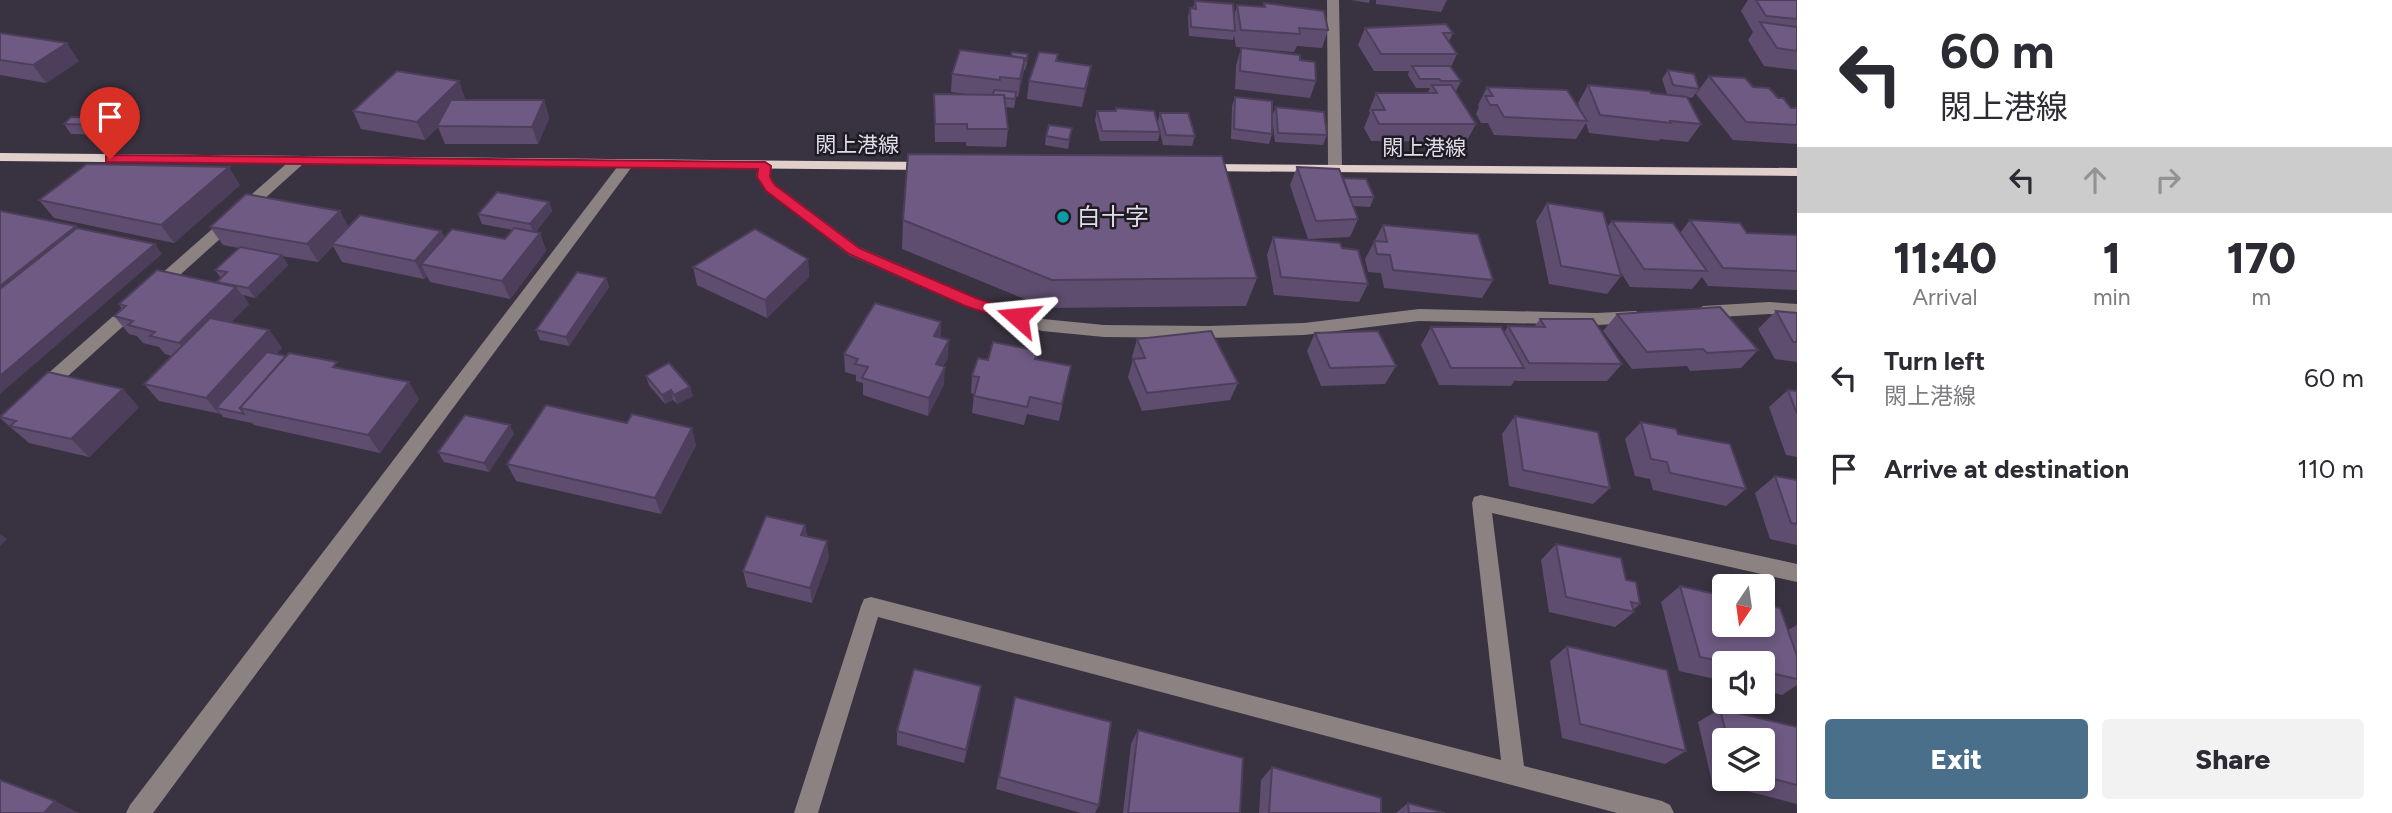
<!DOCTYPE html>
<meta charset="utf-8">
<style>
:root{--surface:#fff;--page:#f2f2f3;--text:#2b2b33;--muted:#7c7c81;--accent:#4a6f8a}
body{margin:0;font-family:Figtree,"Noto Sans JP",sans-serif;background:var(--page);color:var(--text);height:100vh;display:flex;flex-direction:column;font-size:26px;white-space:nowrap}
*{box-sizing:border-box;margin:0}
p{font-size:23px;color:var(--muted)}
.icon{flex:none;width:38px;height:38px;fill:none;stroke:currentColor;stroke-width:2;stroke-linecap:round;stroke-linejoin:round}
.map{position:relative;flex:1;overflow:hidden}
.side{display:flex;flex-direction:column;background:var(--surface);width:595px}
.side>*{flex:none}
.hud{background:#fff;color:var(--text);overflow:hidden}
.needle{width:46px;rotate:193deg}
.controls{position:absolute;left:1712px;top:574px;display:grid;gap:14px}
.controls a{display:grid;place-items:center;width:63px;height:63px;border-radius:7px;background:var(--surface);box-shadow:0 4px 10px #0003;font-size:35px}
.pin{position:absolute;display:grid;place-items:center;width:60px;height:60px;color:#fff;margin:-72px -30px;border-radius:50% 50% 50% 0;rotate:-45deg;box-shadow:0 0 7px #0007}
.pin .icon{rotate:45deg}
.me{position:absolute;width:77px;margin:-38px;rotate:288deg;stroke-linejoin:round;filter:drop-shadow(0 0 5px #0008)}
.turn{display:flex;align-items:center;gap:24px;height:147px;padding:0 28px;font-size:32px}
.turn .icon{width:91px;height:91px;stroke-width:2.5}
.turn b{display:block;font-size:49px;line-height:60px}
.lanes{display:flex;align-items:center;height:66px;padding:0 28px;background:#0003;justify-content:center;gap:35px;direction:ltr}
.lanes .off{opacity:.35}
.eta{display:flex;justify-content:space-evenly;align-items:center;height:119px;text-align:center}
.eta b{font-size:42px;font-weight:800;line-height:49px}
.primary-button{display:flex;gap:14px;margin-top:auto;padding:14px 28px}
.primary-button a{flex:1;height:80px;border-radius:7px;background:var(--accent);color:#fff;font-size:28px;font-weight:800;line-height:80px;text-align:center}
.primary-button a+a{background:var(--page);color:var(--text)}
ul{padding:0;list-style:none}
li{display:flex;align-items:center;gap:21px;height:91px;padding:0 28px}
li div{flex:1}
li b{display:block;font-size:26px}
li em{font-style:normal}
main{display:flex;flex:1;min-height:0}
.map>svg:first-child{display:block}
</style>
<main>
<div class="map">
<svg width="1797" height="813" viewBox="0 0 1797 813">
<rect width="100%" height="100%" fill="#393240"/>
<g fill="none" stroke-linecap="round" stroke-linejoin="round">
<g fill="#8b8281" fill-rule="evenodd">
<polygon points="1327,0 1339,0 1342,168 1335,172 1328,168"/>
<polygon points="298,157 305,161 303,164 48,394 36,394 33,389 36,384 293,158"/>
<polygon points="626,161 633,165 631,168 153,813 126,813 130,805 621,162"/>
<polygon points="765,162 772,166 770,177 776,185 859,247 977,298 1043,319 1104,325 1208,326 1304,323 1419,309 1597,313 1636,311 1644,317 1636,323 1597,325 1419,321 1304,335 1208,338 1104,337 1042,331 965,306 849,255 766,191 756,177 758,166"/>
<polygon points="1769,302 1797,304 1797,316 1769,314 1703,318 1695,312 1703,306"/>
<polygon points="1481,495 1797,564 1797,582 1492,513 1524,766 1662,801 1670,805 1674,813 1617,813 878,617 818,813 794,813 861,606 864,599 871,597 1501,760 1472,503 1474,497"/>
</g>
<g fill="#e1cfcc" fill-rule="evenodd">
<polygon points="0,153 929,162 936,166 929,170 0,161"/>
<polygon points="1202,164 1797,168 1797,176 1197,171 1197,165"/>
</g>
</g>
<g fill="#5f4d70" fill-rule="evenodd">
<polygon points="1351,0 1370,0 1369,3"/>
<polygon points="1376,0 1447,0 1441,12 1376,4"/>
<polygon points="1748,0 1797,0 1797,70 1764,66 1748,40 1753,32 1741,11"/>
<polygon points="1195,1 1234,17 1237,5 1263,7 1264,3 1328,30 1322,48 1297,46 1294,52 1236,47 1234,35 1233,40 1189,36 1188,17 1190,8 1193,8"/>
<polygon points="1365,28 1453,33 1449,41 1457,54 1451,67 1461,81 1456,91 1454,91 1476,124 1466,142 1371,141 1364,128 1370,113 1369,111 1376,93 1428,93 1430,88 1416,88 1408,75 1409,71 1374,71 1358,45"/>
<polygon points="0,33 79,61 46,83 0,75"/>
<polygon points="1241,48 1300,60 1316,81 1310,98 1235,89 1236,66"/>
<polygon points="1028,54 1027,63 1025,70 1024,70 1018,97 1016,96 1014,108 1006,107 1008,129 1006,147 966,146 966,142 935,142 934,94 975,95 951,92 952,74 1011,56"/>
<polygon points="1058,54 1057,61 1088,83 1082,107 1027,99 1029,81"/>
<polygon points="1668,70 1699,89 1692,98 1687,97 1701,124 1688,142 1660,139 1659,141 1589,133 1586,123 1576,139 1494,135 1488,123 1481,123 1476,114 1479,107 1478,105 1487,87 1581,111 1578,103 1588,85 1686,97 1667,94 1662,79"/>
<polygon points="1709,76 1753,87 1778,98 1791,108 1797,108 1797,144 1733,140 1696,94"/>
<polygon points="1235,97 1272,134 1269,144 1231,139 1232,106"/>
<polygon points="465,98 464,100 544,100 549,118 538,144 445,144 438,127 425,140 361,129 353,111"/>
<polygon points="1276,107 1327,135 1323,145 1275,142 1272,116"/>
<polygon points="1116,108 1158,122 1160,113 1195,136 1192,146 1163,145 1160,132 1158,141 1100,141 1095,120 1097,111 1115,111"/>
<polygon points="71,117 118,127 111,135 71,134 64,124"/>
<polygon points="1072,128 1068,149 1045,145 1046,136"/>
<polygon points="1297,167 1343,178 1374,197 1370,207 1353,206 1358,219 1350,237 1308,239 1290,185"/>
<polygon points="240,185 174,243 54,218 39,200"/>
<polygon points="549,202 552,211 535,233 540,233 546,251 510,299 430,282 427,276 424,279 342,262 333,246 318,262 282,256 288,265 255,298 243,295 249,304 231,322 269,330 282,348 276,354 341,369 419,399 380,453 254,425 252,423 223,417 221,414 159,401 144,384 172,356 165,354 159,347 143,343 137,336 129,334 114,316 122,309 119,304 217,283 221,278 215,270 239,248 223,245 210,227 349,227 441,231 444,237 505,239 513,230 482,224 478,214"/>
<polygon points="1547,203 1607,227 1612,221 1680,233 1690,220 1747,233 1797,235 1797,290 1708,286 1702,277 1692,289 1630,287 1620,271 1621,276 1607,294 1549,284 1536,221"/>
<polygon points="903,220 1257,278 1246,306 1047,308 902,249"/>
<polygon points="1383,225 1493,280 1482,298 1384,288 1381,273 1368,272 1365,259"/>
<polygon points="1273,237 1342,248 1368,284 1359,302 1274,295 1267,255"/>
<polygon points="808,259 809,277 767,318 697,285 693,267"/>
<polygon points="606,278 609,287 569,346 540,340 536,330"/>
<polygon points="1776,311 1795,313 1797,312 1797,362 1775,359 1758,329"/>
<polygon points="1617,314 1758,350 1741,368 1690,371 1687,366 1632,369 1603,331"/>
<polygon points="1540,319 1622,364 1607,381 1516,381 1515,380 1511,386 1439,385 1421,345 1431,327 1504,333 1508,326 1534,327"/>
<polygon points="941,322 941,337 948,358 943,366 944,384 928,416 863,395 863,383 856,381 856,375 845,372 844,354"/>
<polygon points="1315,333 1396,366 1385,384 1321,386 1307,351"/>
<polygon points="1137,339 1238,383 1230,400 1142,411 1128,377 1133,359 1132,357"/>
<polygon points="1038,351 1036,359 1071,366 1059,421 1027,414 1024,425 972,413 974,394 971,393 972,376 988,360"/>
<polygon points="646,376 693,396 677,404 673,400 665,404 649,385"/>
<polygon points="1788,390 1797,391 1797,457 1786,455 1769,407"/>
<polygon points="139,407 89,457 29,443 0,418 0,417"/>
<polygon points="1515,416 1610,488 1593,504 1509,486 1502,434"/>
<polygon points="1641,422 1678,434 1746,489 1726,506 1653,490 1650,479 1635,476 1625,439"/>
<polygon points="627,423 696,445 661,514 516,481 507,464"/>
<polygon points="514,434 489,472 444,462 438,452"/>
<polygon points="1775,476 1797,480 1797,545 1770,539 1755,493"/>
<polygon points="805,525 807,536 829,557 812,603 747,587 743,571"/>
<polygon points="1556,544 1626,580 1640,604 1633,610 1634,612 1615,627 1549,612 1541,560"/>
<polygon points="1680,586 1788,630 1797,625 1797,685 1782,695 1762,690 1762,663 1724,663 1724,681 1679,671 1661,602"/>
<polygon points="1567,646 1686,751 1665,764 1562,738 1550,661"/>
<polygon points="981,686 979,700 964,763 897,745 897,731"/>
<polygon points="1015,697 1099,805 1095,813 1081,813 996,789"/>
<path d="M 1720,709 L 1797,727 L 1797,804 L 1712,782 L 1698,722 ZM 1724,740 L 1762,740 L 1762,779 L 1724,779 Z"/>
<polygon points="1138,730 1240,813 1123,813 1131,744"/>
<polygon points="1272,767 1381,813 1259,813 1261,780"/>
<polygon points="1408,803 1445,813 1396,813"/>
</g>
<g fill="#4d3f5b">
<polygon points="67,43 79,61 46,83 33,65"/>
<polygon points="1025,58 1023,75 1018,97 1020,79"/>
<polygon points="1091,66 1088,83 1082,107 1085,89"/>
<polygon points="459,81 465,98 425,140 417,122"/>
<polygon points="544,100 549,118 538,144 532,127"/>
<polygon points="112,118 118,127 111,135 104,125"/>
<polygon points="229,167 240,185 174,243 161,225"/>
<polygon points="549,202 552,211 534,234 530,224"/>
<polygon points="340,211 350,229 332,244 333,246 318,262 307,244"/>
<polygon points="76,226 84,236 0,303 0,286"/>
<polygon points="441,231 450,249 421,264 427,276 424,279 415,261"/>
<polygon points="540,233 546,251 510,299 502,281"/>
<polygon points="155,244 162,254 0,394 0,376"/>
<polygon points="282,255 288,265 255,298 248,288"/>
<polygon points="808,259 809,277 767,318 765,300"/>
<polygon points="606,278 609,287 569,346 566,337"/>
<polygon points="236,287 249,304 193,361 179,343"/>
<polygon points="941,322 941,340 934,336"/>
<polygon points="269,330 282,348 225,410 216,408 221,414 220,415 206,398"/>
<polygon points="949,340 948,358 935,382 936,364"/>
<polygon points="945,367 944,384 928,416 929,398"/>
<polygon points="409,382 419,399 380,453 368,435"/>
<polygon points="690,387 693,396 677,404 674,395"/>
<polygon points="123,389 139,407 89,457 71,439"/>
<polygon points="671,390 673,400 665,404 662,395"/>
<polygon points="510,425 514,434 489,472 484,463"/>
<polygon points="692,428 696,445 661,514 655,498"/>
<polygon points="805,525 807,541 801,535"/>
<polygon points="0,534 7,539 0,546"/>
<polygon points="827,541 829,557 812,603 810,588"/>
<polygon points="981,686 979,700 964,763 966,750"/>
<polygon points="55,801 79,813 44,813"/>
</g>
<g fill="#6e5a82" stroke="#4d3f5b" stroke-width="2">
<polygon points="1756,0 1797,0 1797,19 1766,16"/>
<polygon points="1195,1 1233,4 1235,31 1191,27 1190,8 1196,9"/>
<polygon points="1264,3 1324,11 1328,30 1299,28 1300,34 1241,30 1237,5 1265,7"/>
<polygon points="1760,22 1797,27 1797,51 1777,48"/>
<polygon points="1446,24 1453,33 1443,33 1457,54 1381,54 1365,28"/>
<polygon points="0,33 67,43 33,65 0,60"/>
<polygon points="1241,48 1300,55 1300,60 1315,62 1316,81 1240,71"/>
<polygon points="960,50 1025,58 1020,79 1000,77 1000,80 952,74"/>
<polygon points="1012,52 1028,54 1026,61 1024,60 1025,58 1011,56"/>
<polygon points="1039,52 1058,54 1056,61 1091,66 1085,89 1029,81"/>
<polygon points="1412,66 1450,66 1461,81 1441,81 1439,79 1420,79"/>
<polygon points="1668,70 1694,74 1699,89 1673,85"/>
<polygon points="397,71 459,81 417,122 353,111"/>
<polygon points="1709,76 1745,78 1753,87 1769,88 1778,98 1783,98 1791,108 1797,108 1797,125 1746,122"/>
<polygon points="1432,85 1451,85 1476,124 1379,124 1372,110 1385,110 1376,93 1437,93"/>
<polygon points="1588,85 1650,91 1651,93 1687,97 1701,124 1670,121 1671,123 1600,115"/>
<polygon points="1487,87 1567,90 1587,121 1504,117 1497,105 1490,105 1485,96 1493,96"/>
<polygon points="994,90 1016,92 1015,99 1005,98 1004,95 993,95"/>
<polygon points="934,94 1004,95 1008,129 967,129 967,124 935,124"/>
<polygon points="1235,97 1272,101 1272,134 1234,129"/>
<polygon points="451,100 544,100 532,127 437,126"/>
<polygon points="1276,107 1324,112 1327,135 1278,133"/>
<polygon points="1116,108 1154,111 1160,132 1102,131 1097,111 1116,111"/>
<polygon points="1160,113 1188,113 1195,136 1166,135"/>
<polygon points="71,117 112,118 104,125 64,124"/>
<polygon points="1049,125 1072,128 1069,140 1046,136"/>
<polygon points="908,154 1222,156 1257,278 1052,280 903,220"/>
<polygon points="87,164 229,167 161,225 39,200"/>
<polygon points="1297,167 1339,169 1358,219 1316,221"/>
<polygon points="1343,178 1366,179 1374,197 1350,197"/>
<polygon points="497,192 549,202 530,224 478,214"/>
<polygon points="246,194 340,211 307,244 210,227"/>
<polygon points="1547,203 1603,212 1621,276 1561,266"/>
<polygon points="1,211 76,226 0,286 0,212"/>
<polygon points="360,215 441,231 415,261 332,244"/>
<polygon points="1690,220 1740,223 1747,233 1797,235 1797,271 1723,268"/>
<polygon points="1612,221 1673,223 1707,271 1644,269"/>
<polygon points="1383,225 1478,234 1493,280 1393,270 1390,255 1377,254 1374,241 1387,242"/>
<polygon points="77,228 155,244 0,376 0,289"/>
<polygon points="514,228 540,233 502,281 421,264 452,229 505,239"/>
<polygon points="755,229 808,259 765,300 693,267"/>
<polygon points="1273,237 1340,243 1342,248 1358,250 1368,284 1281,277"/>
<polygon points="240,247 282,255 248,288 217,282 227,272 215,270"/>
<polygon points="157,270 236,287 179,343 150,336 155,332 128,325 133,321 114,316 126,306 119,304"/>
<polygon points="577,272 606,278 566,337 536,330"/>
<polygon points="875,303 941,322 934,336 949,340 936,364 945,367 929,398 862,378 868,367 855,364 858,359 844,354"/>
<polygon points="1720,307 1758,350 1707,353 1703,349 1647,352 1617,314"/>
<polygon points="1776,311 1797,313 1797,342 1793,342"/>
<polygon points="210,318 269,330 206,398 144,384"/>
<polygon points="1540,319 1593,319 1622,364 1529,363 1508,326 1545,327"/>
<polygon points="1431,327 1501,327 1524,368 1451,368"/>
<polygon points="1211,331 1238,383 1147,393 1133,359 1145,358 1137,339"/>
<polygon points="1378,331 1396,366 1330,368 1315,333"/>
<polygon points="993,342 1038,351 1035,359 1071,366 1062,404 1030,397 1027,407 974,396 979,377 972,376 978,358 988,360"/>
<polygon points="267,352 286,356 240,408 244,414 216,408"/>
<polygon points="289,353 337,362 333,367 409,382 368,435 240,408"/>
<polygon points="669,363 690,387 674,395 671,390 662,395 646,376"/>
<polygon points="48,372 123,389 71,439 10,426 16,421 0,417"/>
<polygon points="1788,390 1797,391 1797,414"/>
<polygon points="546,405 627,423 632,414 692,428 655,498 507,464"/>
<polygon points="465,415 510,425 484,463 438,452"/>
<polygon points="1515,416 1598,432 1610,488 1523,470"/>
<polygon points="1641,422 1676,429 1678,434 1730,444 1746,489 1670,473 1667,462 1651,459"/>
<polygon points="1775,476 1797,480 1797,524 1791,523"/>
<polygon points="766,516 805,525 801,535 827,541 810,588 743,571"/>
<polygon points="1556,544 1621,558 1626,580 1636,582 1640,604 1631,602 1634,612 1566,597"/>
<polygon points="1680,586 1724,596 1724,625 1762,625 1762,604 1780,608 1797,656 1797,679 1762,671 1762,663 1729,663 1700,657"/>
<polygon points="1567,646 1667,670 1686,751 1580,724"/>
<polygon points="914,669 981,686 966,750 897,731"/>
<polygon points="1015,697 1111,722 1099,805 999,777"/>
<polygon points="1720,709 1797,727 1797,785 1762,776 1762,740 1728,740"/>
<polygon points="1138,730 1243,758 1240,813 1128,813"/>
<polygon points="1272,767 1381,798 1381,813 1269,813"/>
<polygon points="0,780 55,801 44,813 0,813"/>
<polygon points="1408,803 1445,813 1409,813"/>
</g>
<polygon fill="#e11d48" stroke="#92132f" stroke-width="2" points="110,155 765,162 771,166 770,177 775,185 859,248 976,298 1023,314 1026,317 1018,323 965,306 849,254 766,191 757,177 758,169 106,162 106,156"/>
<circle fill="#0f9aa8" stroke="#1e1b22" stroke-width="2.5" cx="1063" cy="217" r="7"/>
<g text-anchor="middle" stroke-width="5" stroke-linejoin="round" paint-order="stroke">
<g font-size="21" fill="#e1dde6" stroke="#1e1b22">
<text x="857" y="152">閖上港線</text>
<text x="1424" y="155">閖上港線</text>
</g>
<g font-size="24" fill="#e1dde6" stroke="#1e1b22" text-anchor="start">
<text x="1077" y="225">白十字</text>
</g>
</g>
</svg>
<div class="controls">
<a><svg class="needle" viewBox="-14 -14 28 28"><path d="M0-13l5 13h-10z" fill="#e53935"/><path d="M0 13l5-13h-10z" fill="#7c7c81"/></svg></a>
<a><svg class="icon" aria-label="sound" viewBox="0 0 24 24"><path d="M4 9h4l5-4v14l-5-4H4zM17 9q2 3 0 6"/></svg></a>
<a><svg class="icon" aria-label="layers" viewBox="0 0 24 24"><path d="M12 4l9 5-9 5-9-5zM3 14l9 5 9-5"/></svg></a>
</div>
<div class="pin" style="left:110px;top:159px;background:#d93025"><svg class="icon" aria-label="arrive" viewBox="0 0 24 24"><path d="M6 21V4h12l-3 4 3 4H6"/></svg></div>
<svg class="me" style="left:1018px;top:317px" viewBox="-20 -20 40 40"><path d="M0-17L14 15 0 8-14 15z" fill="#e11d48" stroke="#fff" stroke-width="4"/></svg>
</div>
<section class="side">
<div class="hud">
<div class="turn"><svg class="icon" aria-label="left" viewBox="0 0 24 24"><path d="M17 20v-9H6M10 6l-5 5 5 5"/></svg><div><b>60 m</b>閖上港線</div></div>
<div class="lanes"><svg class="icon" aria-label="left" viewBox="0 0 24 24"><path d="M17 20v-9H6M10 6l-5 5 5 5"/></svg><svg class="icon off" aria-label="ahead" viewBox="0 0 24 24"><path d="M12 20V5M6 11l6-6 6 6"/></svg><svg class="icon off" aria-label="right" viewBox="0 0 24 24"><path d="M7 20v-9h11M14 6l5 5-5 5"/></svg></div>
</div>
<div class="eta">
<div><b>11:40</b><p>Arrival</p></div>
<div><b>1</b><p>min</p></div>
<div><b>170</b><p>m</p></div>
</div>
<ul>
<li><svg class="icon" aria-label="left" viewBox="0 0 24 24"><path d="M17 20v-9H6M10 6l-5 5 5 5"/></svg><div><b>Turn left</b><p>閖上港線</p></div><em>60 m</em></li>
<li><svg class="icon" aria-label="arrive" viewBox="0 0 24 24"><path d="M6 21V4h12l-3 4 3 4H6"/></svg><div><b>Arrive at destination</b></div><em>110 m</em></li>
</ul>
<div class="primary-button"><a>Exit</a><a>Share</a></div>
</section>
</main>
